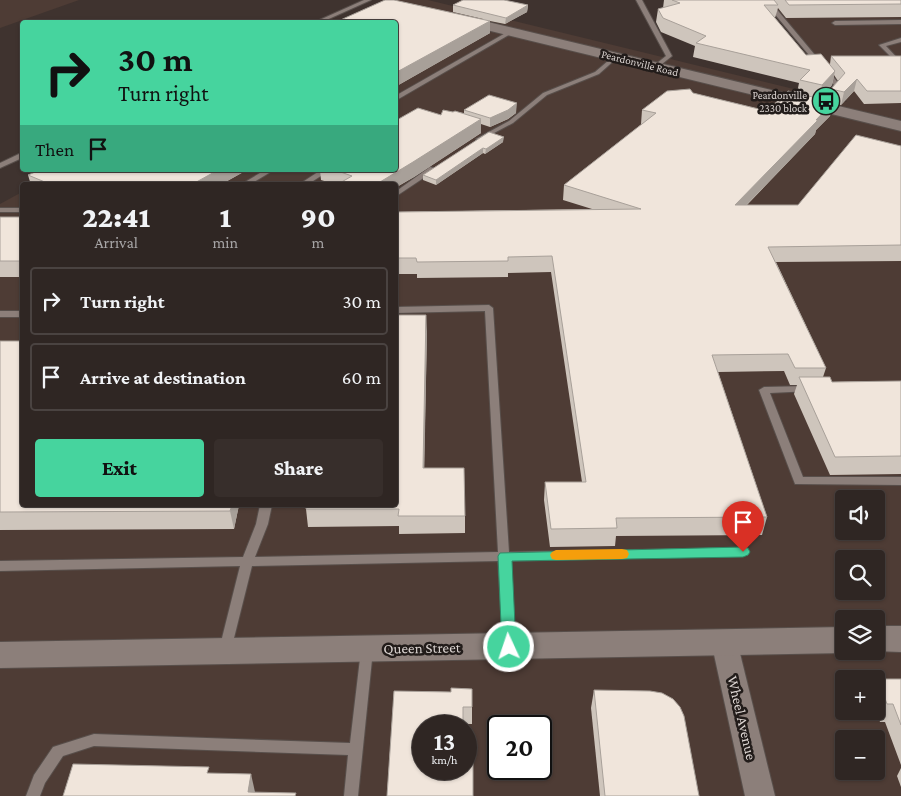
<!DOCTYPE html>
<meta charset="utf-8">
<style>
body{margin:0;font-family:"Crimson Pro",serif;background:#372e2b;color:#f1f3f6;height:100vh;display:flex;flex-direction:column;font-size:19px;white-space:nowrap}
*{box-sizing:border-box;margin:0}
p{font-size:16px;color:#a7a5a6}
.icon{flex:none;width:28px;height:28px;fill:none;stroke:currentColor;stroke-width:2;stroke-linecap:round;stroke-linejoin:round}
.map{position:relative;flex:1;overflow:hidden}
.drawer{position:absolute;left:20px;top:182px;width:378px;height:325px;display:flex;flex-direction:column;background:#2f2623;border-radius:5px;box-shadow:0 1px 4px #0004,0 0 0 1px #4a4341}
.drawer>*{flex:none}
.top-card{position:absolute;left:20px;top:20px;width:378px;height:152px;border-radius:5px;box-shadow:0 1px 4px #0004,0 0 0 1px #4a4341;background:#46d49e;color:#111;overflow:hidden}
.controls{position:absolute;left:835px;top:490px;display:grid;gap:10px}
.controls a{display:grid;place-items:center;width:50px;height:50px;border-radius:5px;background:#2f2623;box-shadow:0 1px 4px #0004,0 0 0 1px #4a4341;font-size:25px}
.speed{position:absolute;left:412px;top:715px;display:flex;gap:10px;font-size:25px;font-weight:700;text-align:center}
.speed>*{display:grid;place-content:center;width:65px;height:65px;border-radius:50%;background:#2f2623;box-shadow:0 1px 4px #0004,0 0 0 1px #4a4341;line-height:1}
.speed small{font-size:12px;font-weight:400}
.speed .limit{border:2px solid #111;border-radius:8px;background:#fff;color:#111}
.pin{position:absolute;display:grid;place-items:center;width:42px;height:42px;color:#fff;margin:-51px -21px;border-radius:50% 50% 50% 0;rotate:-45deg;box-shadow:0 0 5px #0007}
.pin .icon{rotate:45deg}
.me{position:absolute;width:55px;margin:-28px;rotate:357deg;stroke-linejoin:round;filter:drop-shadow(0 0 4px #0008)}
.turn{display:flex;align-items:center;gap:18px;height:105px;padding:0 15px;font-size:22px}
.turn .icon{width:65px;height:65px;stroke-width:2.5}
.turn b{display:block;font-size:35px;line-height:42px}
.then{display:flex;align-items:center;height:48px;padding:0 15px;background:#0003;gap:10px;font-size:19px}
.eta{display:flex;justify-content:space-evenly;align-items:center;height:85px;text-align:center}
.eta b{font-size:30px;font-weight:800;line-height:35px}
.button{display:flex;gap:10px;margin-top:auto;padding:10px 15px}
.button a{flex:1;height:58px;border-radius:5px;background:#46d49e;color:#111;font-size:20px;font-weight:800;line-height:58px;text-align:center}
.button a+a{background:#372e2b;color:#f1f3f6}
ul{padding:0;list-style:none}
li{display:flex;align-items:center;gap:15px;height:68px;margin:0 10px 8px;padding:0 5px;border:2px solid #4a4341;border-radius:5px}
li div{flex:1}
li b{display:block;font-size:19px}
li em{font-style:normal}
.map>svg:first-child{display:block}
.built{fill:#4e3c35;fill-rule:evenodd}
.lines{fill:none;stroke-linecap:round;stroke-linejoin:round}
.service-casing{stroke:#584f4b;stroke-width:2}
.minor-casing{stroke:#584f4b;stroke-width:2}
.tertiary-casing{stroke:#584f4b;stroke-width:2}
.service{fill:#8c7f7a;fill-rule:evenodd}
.minor{fill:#8c7f7a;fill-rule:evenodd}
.tertiary{fill:#8c7f7a;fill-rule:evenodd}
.wall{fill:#cec5bc;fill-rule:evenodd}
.shaded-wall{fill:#a8a099}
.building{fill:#f0e5db;stroke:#a8a099}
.route{fill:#46d49e;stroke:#2e8a67}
.slow{fill:#f59e0b}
.labels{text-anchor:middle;stroke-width:5;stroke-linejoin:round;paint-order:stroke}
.far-street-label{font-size:11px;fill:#dad3d0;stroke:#221c1a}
.far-poi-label{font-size:11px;fill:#dad3d0;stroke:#221c1a;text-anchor:end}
.near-street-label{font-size:15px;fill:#dad3d0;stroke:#221c1a}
</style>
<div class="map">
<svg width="901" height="796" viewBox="0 0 901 796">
<rect width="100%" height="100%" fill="#3f332f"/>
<g class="built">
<path d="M0,0h79l-79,28z"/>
<path d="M395,0h33l419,102 -84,-102h138v796h-901v-592l22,-12v313h373v-320h-358l29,-15h329v-148h-44zM844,499h32v32h-32zM844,559h32v32h-32zM844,619h32v32h-32zM844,679h32v32h-32zM424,726h42v43h-42zM499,726h42v43h-42zM844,739h32v32h-32z"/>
</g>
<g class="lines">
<g class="service-casing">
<g id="service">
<path d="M364,0h7l-49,22h-7z"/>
<path d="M636,0h6l30,56 -15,12 -5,-1 14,-11z"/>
<path d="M763,0h6l71,85 -19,22 -5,-1 18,-21z"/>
<path d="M901,20v4l-66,1 -3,-2 3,-2z"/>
<path d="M509,31l5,1 -119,69v-5z"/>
<path d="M901,38v4l-15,4 15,16 -3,2 -19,-19z"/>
<path d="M615,55l2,1v2l-18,16 -52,21 -34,28 -32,17 -5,-1 33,-18 34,-28 52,-21z"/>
<path d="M19,154h3v4l-22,10v-5z"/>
<path d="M430,167l7,2 -42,28v-5z"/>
<path d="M265,170h9l-25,15h-9z"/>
<path d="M321,170h9l-23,15h-9z"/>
<rect x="0" y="208" width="22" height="4"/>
<path d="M489,305l4,3 16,244 234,-4 4,1 2,3 -2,3 -237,6 5,85 -1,4 -5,1 -5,-1 -1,-4 -5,-85 -246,5 -22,88 -5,1 -5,-1 -1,-4 21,-84 -240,5v-10l243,-4 13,-33 4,-19h12l-4,19 -13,33 243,-5 -13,-241 -90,2v-6z"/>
<rect x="0" y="311" width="22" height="6"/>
<path d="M808,386l3,1 2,2 -2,2 -41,2 33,84h98v8l-106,-1 -36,-94 5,-3z"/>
<path d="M367,645l5,1 1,4 -15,146h-14l4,-41 -254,-9 -31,10 -18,27 -5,13h-14l8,-21 19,-28 41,-13 256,9 11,-93 1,-4z"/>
</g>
</g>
<g class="minor-casing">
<path id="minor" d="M724,631l9,3 4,7 38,155h-30l-34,-155 4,-7z"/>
</g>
<g class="tertiary-casing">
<g id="tertiary">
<path d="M459,15l442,106v10l-447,-109 -2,-3 2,-3z"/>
<path d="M876,626h25v26l-27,-1h2z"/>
<path d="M844,627v24h5l-5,2 -844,15v-26z"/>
</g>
</g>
<use href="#service" class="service"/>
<use href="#minor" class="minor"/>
<use href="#tertiary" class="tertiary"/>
</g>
<g class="wall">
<path d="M664,0h237v17l-115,1 -8,-10 -3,10 31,37 24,9 1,-8h70v47l-37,1 -10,-13 -13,14 -8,-2 -3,13 -14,14 -1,4 -68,71h51l103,-59v115l-125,1 50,106 -3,9 9,5 69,-1v93l-71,1 -36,-81 3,-9h-7l-6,-14 -66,1 49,145 -5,18 -146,1 -1,10 -65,1 -6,-47 1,-18h37l-31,-210 -43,1v4l-91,1v-4h-22v-62l197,-3 -29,-9 1,-15 78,-61h-1l1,-14 51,-17 74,18 30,-18 2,-10 -106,-26 2,-11 -34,-14 -5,-10 2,-13 5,-1zM834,75l4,6 -7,8 -3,12 -8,-2 12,-14z"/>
<path d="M453,5h75l-1,7 -22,12 -15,-3v12l-95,54v-65l88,-3 -30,-7z"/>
<path d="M464,110l52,3 -8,6 -18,8 -9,-3v9l-67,44 -19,11v-3h-58l-16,-5 -1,-10h75l46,-55 12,-3 11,1z"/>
<path d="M489,132l14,10 -18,12 -2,-1 -47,32 -13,-5v-5z"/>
<path d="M247,170l-27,15h-189l-3,-10z"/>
<rect x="0" y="217" width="22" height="60"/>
<path d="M427,331l-3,137 41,48v17l-66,1v-8l-91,1 -2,-18z"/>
<path d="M0,341l239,164 -5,24 -234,1z"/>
<path d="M878,679h23v86l-16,-43h-5l-4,-11v-27z"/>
<path d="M451,688l21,1v35h-9v2h-39v43h42v-12h7v39h-86l7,-105 57,1z"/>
<path d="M594,690l105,106h-99l-9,-88z"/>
<path d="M901,768v19l-4,-11z"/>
</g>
<g class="shaded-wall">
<path d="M528,5l-1,7 -22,12 1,-6z"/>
<path d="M490,21v12l-95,54v-14z"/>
<path d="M835,71l-3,14 -13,14 3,-14z"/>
<path d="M857,79l-3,12 -13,14 3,-13z"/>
<path d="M833,102l-3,14 -14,14 -1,4 -83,86 3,-15z"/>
<path d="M517,103l-1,10 -8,6 -18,8v-9z"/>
<path d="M481,119v14l-67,44 -19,11v-3h-20z"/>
<path d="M504,137l-1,5 -18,12 1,-5z"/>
<path d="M483,148v5l-47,32v-5z"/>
<path d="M218,170h29l-27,15h-29z"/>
<path d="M426,315l1,16 -3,154 -1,-17z"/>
<path d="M232,505h7l-5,24 -4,-18z"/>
<path d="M251,774l4,18h-7z"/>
</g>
<g class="building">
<path d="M385,0h9l96,21 -95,52v-51h-59z"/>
<path d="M463,0h41l24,5 -22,13 -53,-13z"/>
<path d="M672,0h102l4,5h-14l42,50 15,-1 14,17 -13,14 -22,-5 10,-10 -114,-27 10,-7 -43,-18 -5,-9 22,-6z"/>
<path d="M785,0h116v4l-112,1z"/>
<path d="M831,56h70v35h-34l-10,-12 -13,13 -13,-3 14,-16z"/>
<path d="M690,89l3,4 74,18 21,-20 45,11 -17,18h2l-83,85h63l58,-70 45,11v99l-133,2 58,121h-31l-7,-14 -76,1 55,162 -151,1 1,10 -66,1 -6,-47h41l-34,-226 -44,1v4l-91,1 -1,-4h-21v-46l246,-3 -77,-24 92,-72 -14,-3 25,-19z"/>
<path d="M489,95l28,8 -9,7 -18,8 -26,-8z"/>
<path d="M418,108l23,7 2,-5 10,2 2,-1 26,8 -68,43 -38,23h-33l-4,-1 14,-8 -17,-6h60v-49z"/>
<path d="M489,132l15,5 -18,12 -3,-1 -47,32 -13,-5z"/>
<path d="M40,170h178l-27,15h-139l-24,-10z"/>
<rect x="0" y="217" width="22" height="44"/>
<path d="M395,315h31l-3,153h41l1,48h-67l1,-7h-93v-4h89z"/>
<path d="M0,341h22v164h210l-2,6 -230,1z"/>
<path d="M799,377h31l2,5 69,-1v75l-66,1z"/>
<path d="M878,679h23v46l-8,-21h-6z"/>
<path d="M451,688l21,1v18h-9v19h-39v43h42v-12h7v39h-86l7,-105 57,1z"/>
<path d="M594,690l56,1 12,2 11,6 7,8 4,9 15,80h-94z"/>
<path d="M73,764l136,3 -2,6 44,1 -3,18 48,1 -1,3h-232z"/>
</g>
<path class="route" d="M743,547l5,1 2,4 -2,3 -5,2 -231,4 4,86 -2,4 -5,2 -5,-2 -2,-4 -4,-91 2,-3z"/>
<path class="slow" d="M622,549l5,1 2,4 -2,4 -5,1 -66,1 -4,-1 -2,-4 2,-3 4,-2z"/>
<defs>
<g id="bus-disc" transform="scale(1.4375)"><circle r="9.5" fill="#46d49e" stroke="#221c1a"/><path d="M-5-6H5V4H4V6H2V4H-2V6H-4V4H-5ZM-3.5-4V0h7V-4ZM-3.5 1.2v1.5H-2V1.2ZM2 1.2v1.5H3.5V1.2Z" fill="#111"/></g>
</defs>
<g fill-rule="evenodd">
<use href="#bus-disc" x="826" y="101"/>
</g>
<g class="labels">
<g class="far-street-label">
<text transform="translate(640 63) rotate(14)" y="4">Peardonville Road</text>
</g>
<g class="far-poi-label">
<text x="807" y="99">Peardonville<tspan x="807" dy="13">2330 block</tspan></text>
</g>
<g class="near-street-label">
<text transform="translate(422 648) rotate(-1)" y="5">Queen Street</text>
<text transform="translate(742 718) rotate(77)" y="5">Wheel Avenue</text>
</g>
</g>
</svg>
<div class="controls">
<a><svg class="icon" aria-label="sound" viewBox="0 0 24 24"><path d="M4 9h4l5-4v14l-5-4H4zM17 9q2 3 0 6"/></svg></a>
<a><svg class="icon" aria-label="search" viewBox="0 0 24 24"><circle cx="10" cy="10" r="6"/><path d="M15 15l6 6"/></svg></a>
<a><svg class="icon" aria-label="layers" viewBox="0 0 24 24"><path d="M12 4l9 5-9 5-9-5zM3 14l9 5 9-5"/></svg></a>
<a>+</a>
<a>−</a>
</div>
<div class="speed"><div>13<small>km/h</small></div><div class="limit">20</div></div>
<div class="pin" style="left:743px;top:552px;background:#d93025"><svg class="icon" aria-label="arrive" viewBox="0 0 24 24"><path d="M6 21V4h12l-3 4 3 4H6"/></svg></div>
<svg class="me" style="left:509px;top:647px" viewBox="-20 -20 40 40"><circle r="17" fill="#46d49e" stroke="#fff" stroke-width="3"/><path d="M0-11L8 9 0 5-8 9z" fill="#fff"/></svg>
<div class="top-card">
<div class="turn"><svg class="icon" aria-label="right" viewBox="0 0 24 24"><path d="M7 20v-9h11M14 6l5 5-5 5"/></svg><div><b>30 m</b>Turn right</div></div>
<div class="then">Then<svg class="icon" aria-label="arrive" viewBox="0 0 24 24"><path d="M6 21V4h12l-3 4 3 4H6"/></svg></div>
</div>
<section class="drawer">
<div class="eta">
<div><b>22:41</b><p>Arrival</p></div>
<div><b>1</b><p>min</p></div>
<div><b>90</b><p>m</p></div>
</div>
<ul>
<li><svg class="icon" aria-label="right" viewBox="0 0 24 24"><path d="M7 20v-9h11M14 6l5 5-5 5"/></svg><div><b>Turn right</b></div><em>30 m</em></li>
<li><svg class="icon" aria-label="arrive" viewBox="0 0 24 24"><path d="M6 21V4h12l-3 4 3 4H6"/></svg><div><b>Arrive at destination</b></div><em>60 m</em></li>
</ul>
<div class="button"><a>Exit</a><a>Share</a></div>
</section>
</div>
